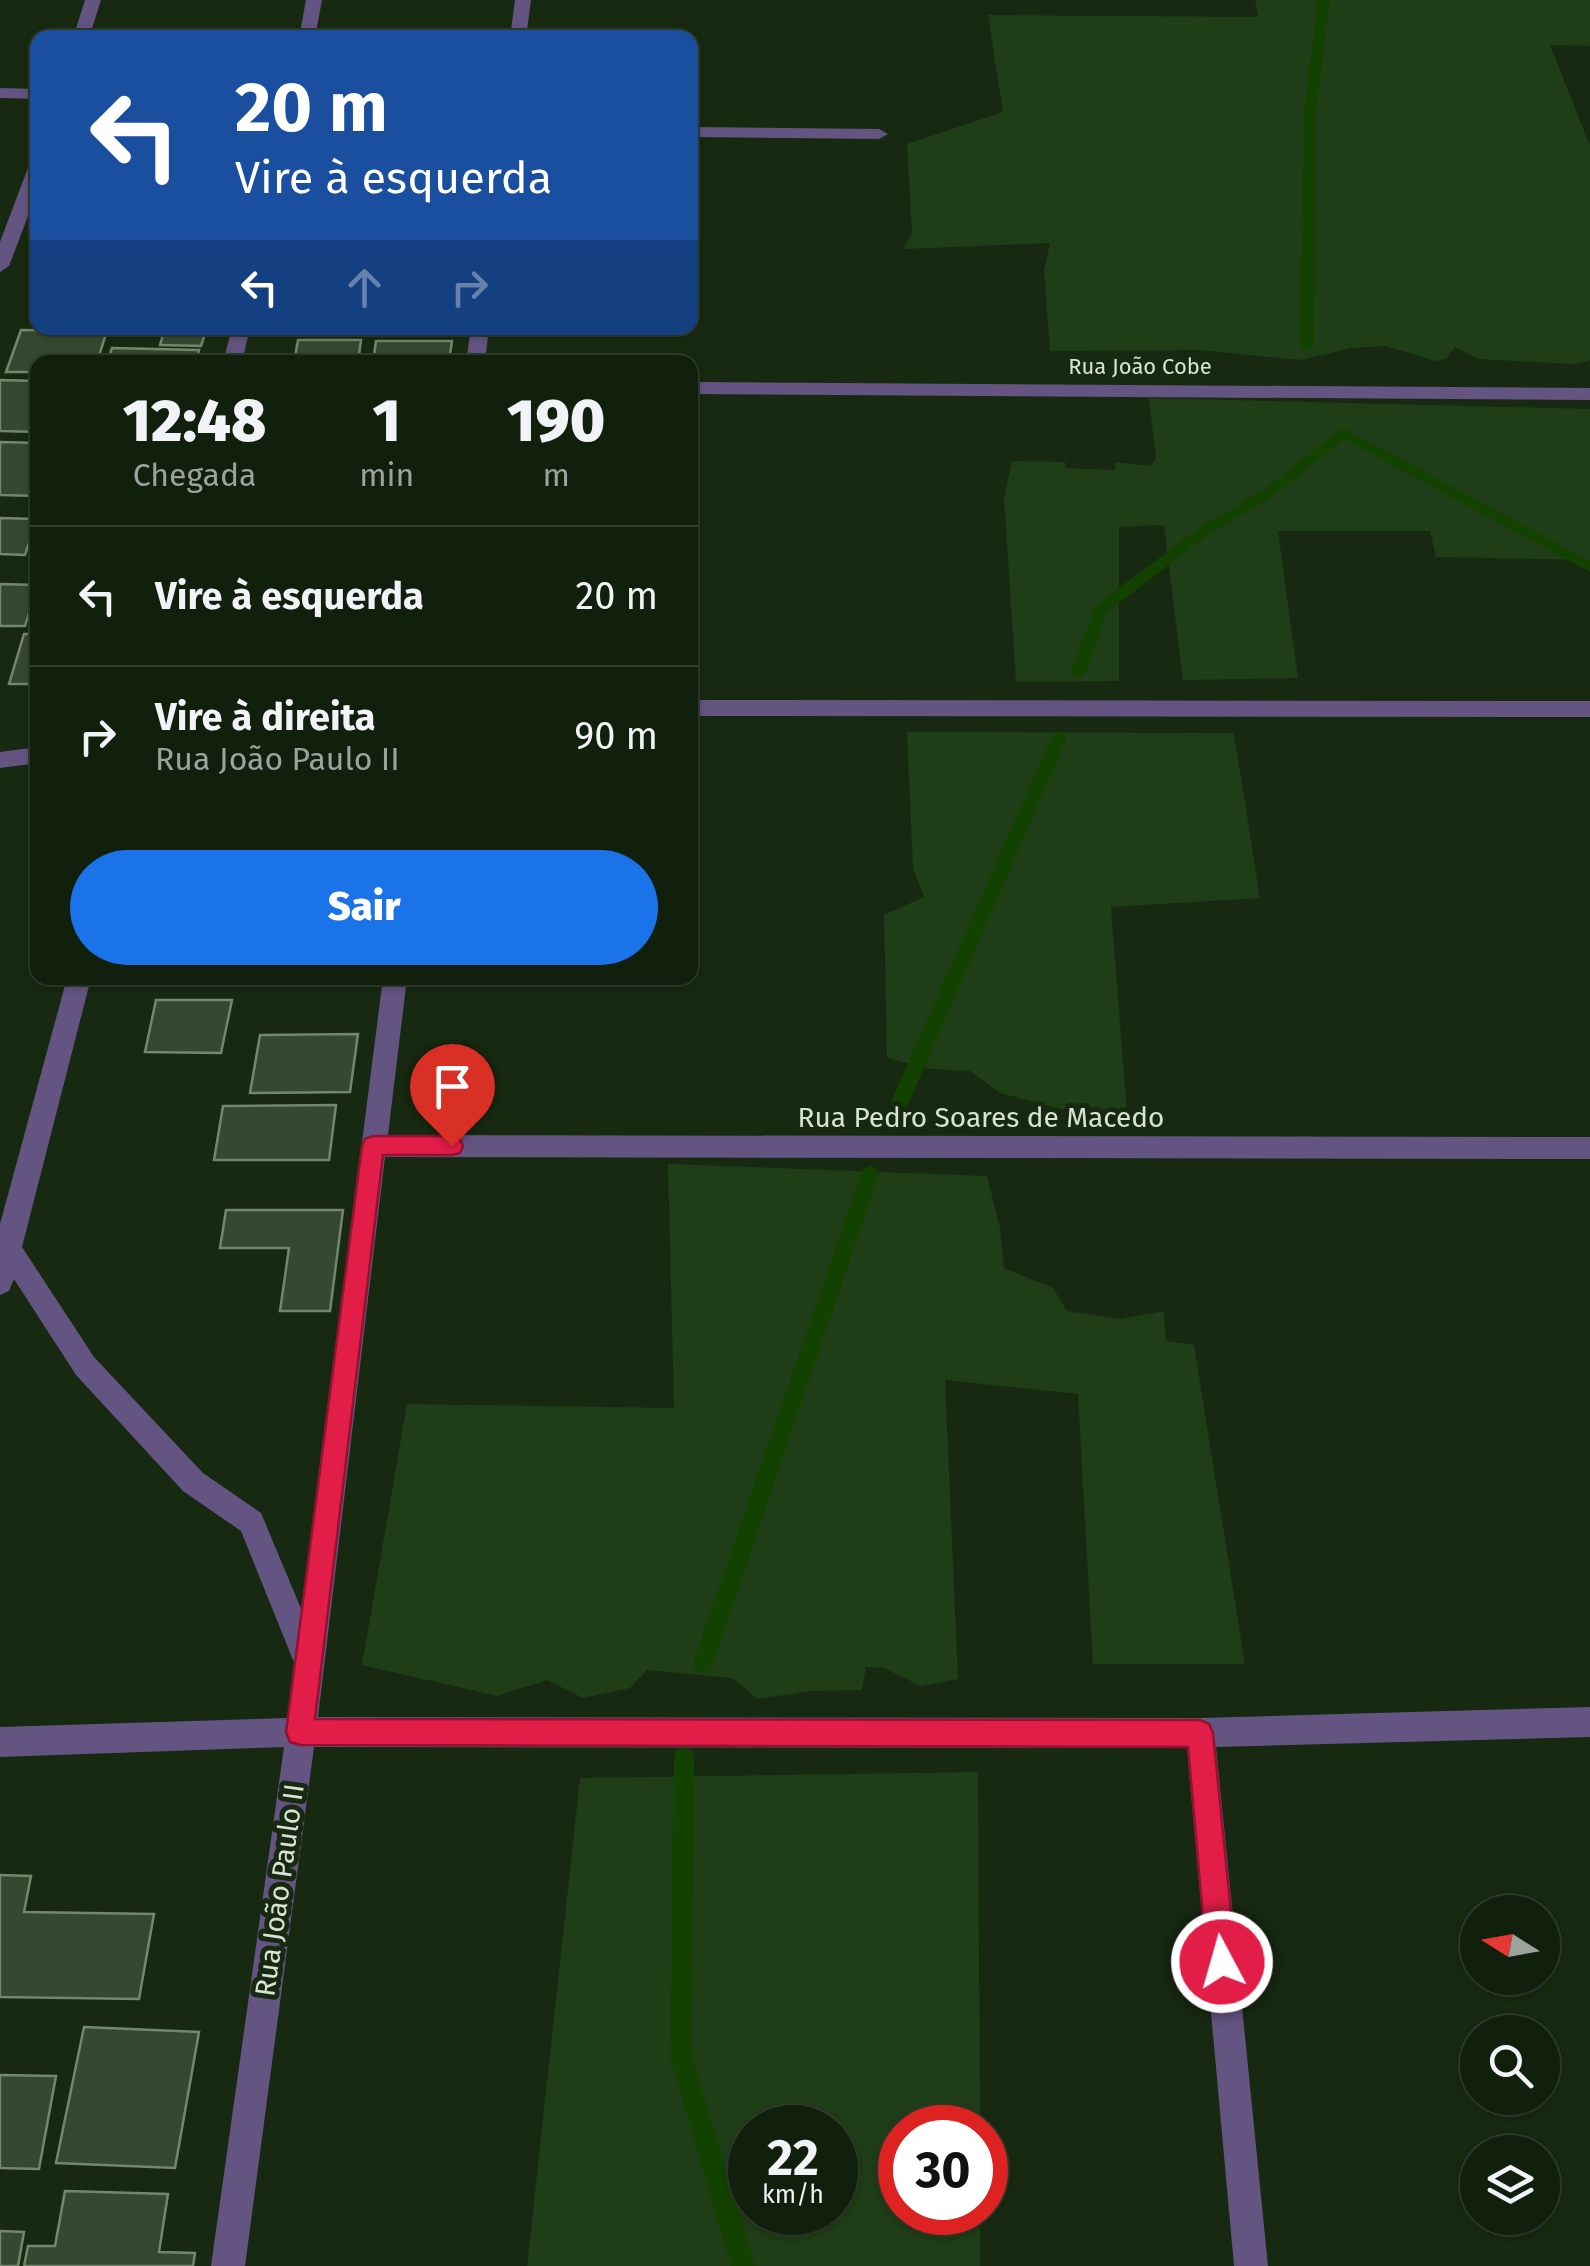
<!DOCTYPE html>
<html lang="pt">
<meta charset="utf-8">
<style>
body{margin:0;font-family:"Fira Sans",sans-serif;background:#1a2716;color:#f1f3f6;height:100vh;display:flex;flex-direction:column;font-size:38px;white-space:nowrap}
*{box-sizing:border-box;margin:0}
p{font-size:32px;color:#9ca29d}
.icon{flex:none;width:55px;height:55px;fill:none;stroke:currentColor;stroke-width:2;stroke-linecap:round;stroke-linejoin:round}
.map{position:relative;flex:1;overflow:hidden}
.details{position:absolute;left:30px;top:355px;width:668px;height:630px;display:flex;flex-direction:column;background:#111f0d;border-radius:20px;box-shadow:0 2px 8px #0004,0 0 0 2px #303d2e}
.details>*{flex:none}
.guide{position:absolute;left:30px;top:30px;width:668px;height:305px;border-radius:20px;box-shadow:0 2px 8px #0004,0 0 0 2px #303d2e;background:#1a4fa0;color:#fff;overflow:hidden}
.needle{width:65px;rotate:281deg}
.controls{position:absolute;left:1460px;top:1895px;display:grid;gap:20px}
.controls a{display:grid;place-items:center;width:100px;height:100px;border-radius:50%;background:#111f0d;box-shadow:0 2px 8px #0004,0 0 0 2px #303d2e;font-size:50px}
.speed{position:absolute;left:728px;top:2105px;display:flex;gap:20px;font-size:50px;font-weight:700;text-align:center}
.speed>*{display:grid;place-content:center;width:130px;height:130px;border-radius:50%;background:#111f0d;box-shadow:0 2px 8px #0004,0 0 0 2px #303d2e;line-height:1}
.speed small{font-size:25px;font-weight:400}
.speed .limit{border:15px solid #d22;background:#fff;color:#111}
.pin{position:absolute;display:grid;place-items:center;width:85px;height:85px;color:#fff;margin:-102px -42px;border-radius:50% 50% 50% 0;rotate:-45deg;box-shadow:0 0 10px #0007}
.pin .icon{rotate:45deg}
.me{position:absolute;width:110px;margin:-55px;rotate:354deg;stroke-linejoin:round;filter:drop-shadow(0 0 8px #0008)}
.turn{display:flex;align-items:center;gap:35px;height:210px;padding:0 40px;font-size:45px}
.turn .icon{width:130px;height:130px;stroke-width:2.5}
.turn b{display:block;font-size:70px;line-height:85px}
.lanes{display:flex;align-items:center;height:95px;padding:0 40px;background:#0003;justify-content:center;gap:50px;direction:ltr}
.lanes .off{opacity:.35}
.eta{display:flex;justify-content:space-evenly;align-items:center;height:170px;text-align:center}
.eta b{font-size:60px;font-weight:800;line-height:70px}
.button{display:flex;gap:20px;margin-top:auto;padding:20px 40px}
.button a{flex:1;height:115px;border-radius:60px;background:#1a73e8;color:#fff;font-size:40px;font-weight:800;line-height:115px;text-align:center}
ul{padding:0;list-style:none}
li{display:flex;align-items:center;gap:30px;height:140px;padding:0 40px;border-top:2px solid #303d2e}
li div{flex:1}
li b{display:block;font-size:38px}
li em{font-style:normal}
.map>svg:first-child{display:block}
.green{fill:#1f3d16;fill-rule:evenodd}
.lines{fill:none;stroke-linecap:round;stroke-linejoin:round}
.stream{fill:#134200;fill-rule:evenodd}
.building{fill:#354930;stroke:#72886c;stroke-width:2.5}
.street{fill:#635482;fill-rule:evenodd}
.route{fill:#e11d48;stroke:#92132f;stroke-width:2.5}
.labels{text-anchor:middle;stroke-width:10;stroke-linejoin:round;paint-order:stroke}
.far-street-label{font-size:22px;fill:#d7e3d3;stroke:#172911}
.street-label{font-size:28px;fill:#d7e3d3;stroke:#172911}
</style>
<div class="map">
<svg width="1590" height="2266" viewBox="0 0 1590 2266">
<rect width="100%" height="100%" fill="#172911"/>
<g class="green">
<path d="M1255,0h335v46l-40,-1 40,101v214l-17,4 -95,-5 -23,-12 -9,12 -11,2 -50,-15 -33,2 -52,12 -102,-10 -148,1 -6,-80 6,-28 -147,6 9,-16 -5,-89 96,-32 -15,-97 270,2z"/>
<path d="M1149,398l441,11v151l-154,-3 -6,-26h-152l20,147 -115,2 -19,-155 -45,2v154l-103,1 -12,-185 8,-36 53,1 1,6 49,2v-8l35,4 6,-7z"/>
<path d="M907,732l327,1 26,165 -149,9 16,207 -51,-1 -76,-20 -30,-22 -38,-2 -45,-11 -3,-143 40,-18 -11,-28z"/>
<path d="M668,1164l319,12 13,52 4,40 49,20 14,23 52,8 45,-8 2,30 28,4 51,319h-152l-15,-270 -133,-14 13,299 -37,7 -37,-18 -18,-1 -4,23 -52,1 -52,8 -26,-21 -85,-8 -17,18 -47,10 -36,-18 -50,16 -135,-31 45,-261 267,4z"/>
<path d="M978,1772l2,355 -80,1v84l80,1v53h-453l53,-488zM750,2128h85v84h-85z"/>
</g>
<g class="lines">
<g class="stream">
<path d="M1318,0h12l-14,113 -2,234 -7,4 -7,-4 4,-234z"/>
<path d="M1343,428l247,133v11l-246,-133 -71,57 -62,37 -104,79 -21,60 -3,4h-10l-3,-4 26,-67 105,-78 62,-37z"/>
<path d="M1059,732l8,6 -158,364 -3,5h-12l-3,-5 160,-364z"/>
<path d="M870,1166l6,3 3,5 -166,489 -3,7 -7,3 -7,-3 -3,-7 168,-489 3,-5z"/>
<path d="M684,1747l7,3 3,7 -2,300 63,209h-24l-61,-209 4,-300 3,-7z"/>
</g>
</g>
<g class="building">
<path d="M165,328h42l-6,18 -41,-1z"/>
<path d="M21,330l86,1 -10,31h-59v10h-32z"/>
<path d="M298,340h63l-3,22h-64z"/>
<path d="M376,341h76l-3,21h-76z"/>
<path d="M112,348l87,2 -3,12h-89z"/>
<path d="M0,380l38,1v51l-38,-1z"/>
<path d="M0,442l38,1v53l-38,-1z"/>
<path d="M0,518l37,1 -12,36 -25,-1z"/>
<path d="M0,584l38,1 -13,41h-25z"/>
<path d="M24,634h14v50h-29z"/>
<path d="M156,1000h76l-11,53 -76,-1z"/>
<path d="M358,1034l-8,58 -100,1 10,-58z"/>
<path d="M336,1105l-7,55h-115l9,-54z"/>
<path d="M226,1210h117l-13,101h-50l9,-63h-69z"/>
<path d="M0,1875l31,1 -7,36 130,2 -15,85 -139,-2z"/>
<path d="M84,2027l115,5 -24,136 -119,-5z"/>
<path d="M0,2075l56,1 -17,93 -39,-1z"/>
<path d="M65,2191l103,3 -9,58 36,1 -2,13h-169l4,-20h27z"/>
<path d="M0,2231l24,1 -6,34h-18z"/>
</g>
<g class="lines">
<g class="street">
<path d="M85,0h16l-12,38h-16z"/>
<path d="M306,0h16l-7,38h-16z"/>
<path d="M515,0h16l-5,38h-16z"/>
<path d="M0,88l38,1v10l-38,-1z"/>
<path d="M690,127l189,2 9,5 -9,5 -189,-2z"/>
<path d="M38,160v30l-29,76 -9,6v-30l29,-77z"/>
<path d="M232,328h18l-8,34h-19z"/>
<path d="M471,328h18l-4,34h-19z"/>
<path d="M690,382l900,6v12l-900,-6z"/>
<path d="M690,700l900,1v16l-900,-1z"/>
<path d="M38,747v16l-38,5v-16z"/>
<path d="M67,978h24l-69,269 72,110 109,116 58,40 41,98 81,-633h24l-19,157 1202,2v22l-1205,-2 -67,560 882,1 390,-11v30l-374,10 52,519h-34l-47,-518 -873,-1 -69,519h-34l73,-519 -284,10v-30l288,-9 7,-53 -54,-134 -58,-40 -107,-116 -62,-96 -5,12 -9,4v-71z"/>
</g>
</g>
<path class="route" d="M373,1136h79l8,3 3,7 -3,7 -8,2h-69l-68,564 885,1 9,4 4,9 23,229 -4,10 -10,4 -10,-4 -5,-10 -19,-215 -888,-2 -10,-3 -4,-10 76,-586 3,-7z"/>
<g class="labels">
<g class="far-street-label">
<text x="1140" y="374">Rua João Cobe</text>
</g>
<g class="street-label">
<text x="981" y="1127">Rua Pedro Soares de Macedo</text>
<text transform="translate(279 1890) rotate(-82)" y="10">Rua João Paulo II</text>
</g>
</g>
</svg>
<div class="controls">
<a><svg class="needle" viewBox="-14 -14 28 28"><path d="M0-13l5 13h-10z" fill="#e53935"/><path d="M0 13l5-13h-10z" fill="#9ca29d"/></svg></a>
<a><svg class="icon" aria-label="search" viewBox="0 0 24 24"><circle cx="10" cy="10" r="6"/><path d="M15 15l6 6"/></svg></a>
<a><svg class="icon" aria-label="layers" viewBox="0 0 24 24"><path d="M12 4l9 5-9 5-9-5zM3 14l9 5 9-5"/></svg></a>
</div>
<div class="speed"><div>22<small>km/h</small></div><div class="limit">30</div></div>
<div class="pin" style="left:452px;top:1146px;background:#d93025"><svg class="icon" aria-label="arrive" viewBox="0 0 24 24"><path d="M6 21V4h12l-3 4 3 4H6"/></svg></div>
<svg class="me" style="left:1222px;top:1962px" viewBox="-20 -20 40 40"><circle r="17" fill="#e11d48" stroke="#fff" stroke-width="3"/><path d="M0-11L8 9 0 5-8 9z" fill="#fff"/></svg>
<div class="guide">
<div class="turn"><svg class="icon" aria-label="left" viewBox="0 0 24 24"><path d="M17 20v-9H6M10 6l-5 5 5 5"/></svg><div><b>20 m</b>Vire à esquerda</div></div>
<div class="lanes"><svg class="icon" aria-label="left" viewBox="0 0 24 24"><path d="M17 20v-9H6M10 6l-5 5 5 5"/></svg><svg class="icon off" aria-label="ahead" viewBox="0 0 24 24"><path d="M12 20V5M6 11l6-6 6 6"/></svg><svg class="icon off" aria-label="right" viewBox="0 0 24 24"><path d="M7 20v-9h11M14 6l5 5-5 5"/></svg></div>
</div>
<section class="details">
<div class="eta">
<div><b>12:48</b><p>Chegada</p></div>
<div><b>1</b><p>min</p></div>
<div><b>190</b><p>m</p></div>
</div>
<ul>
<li><svg class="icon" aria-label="left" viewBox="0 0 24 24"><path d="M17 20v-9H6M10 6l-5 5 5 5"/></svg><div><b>Vire à esquerda</b></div><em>20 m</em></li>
<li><svg class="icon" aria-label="right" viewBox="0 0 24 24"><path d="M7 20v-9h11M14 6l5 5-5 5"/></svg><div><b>Vire à direita</b><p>Rua João Paulo II</p></div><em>90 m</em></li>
</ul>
<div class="button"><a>Sair</a></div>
</section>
</div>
